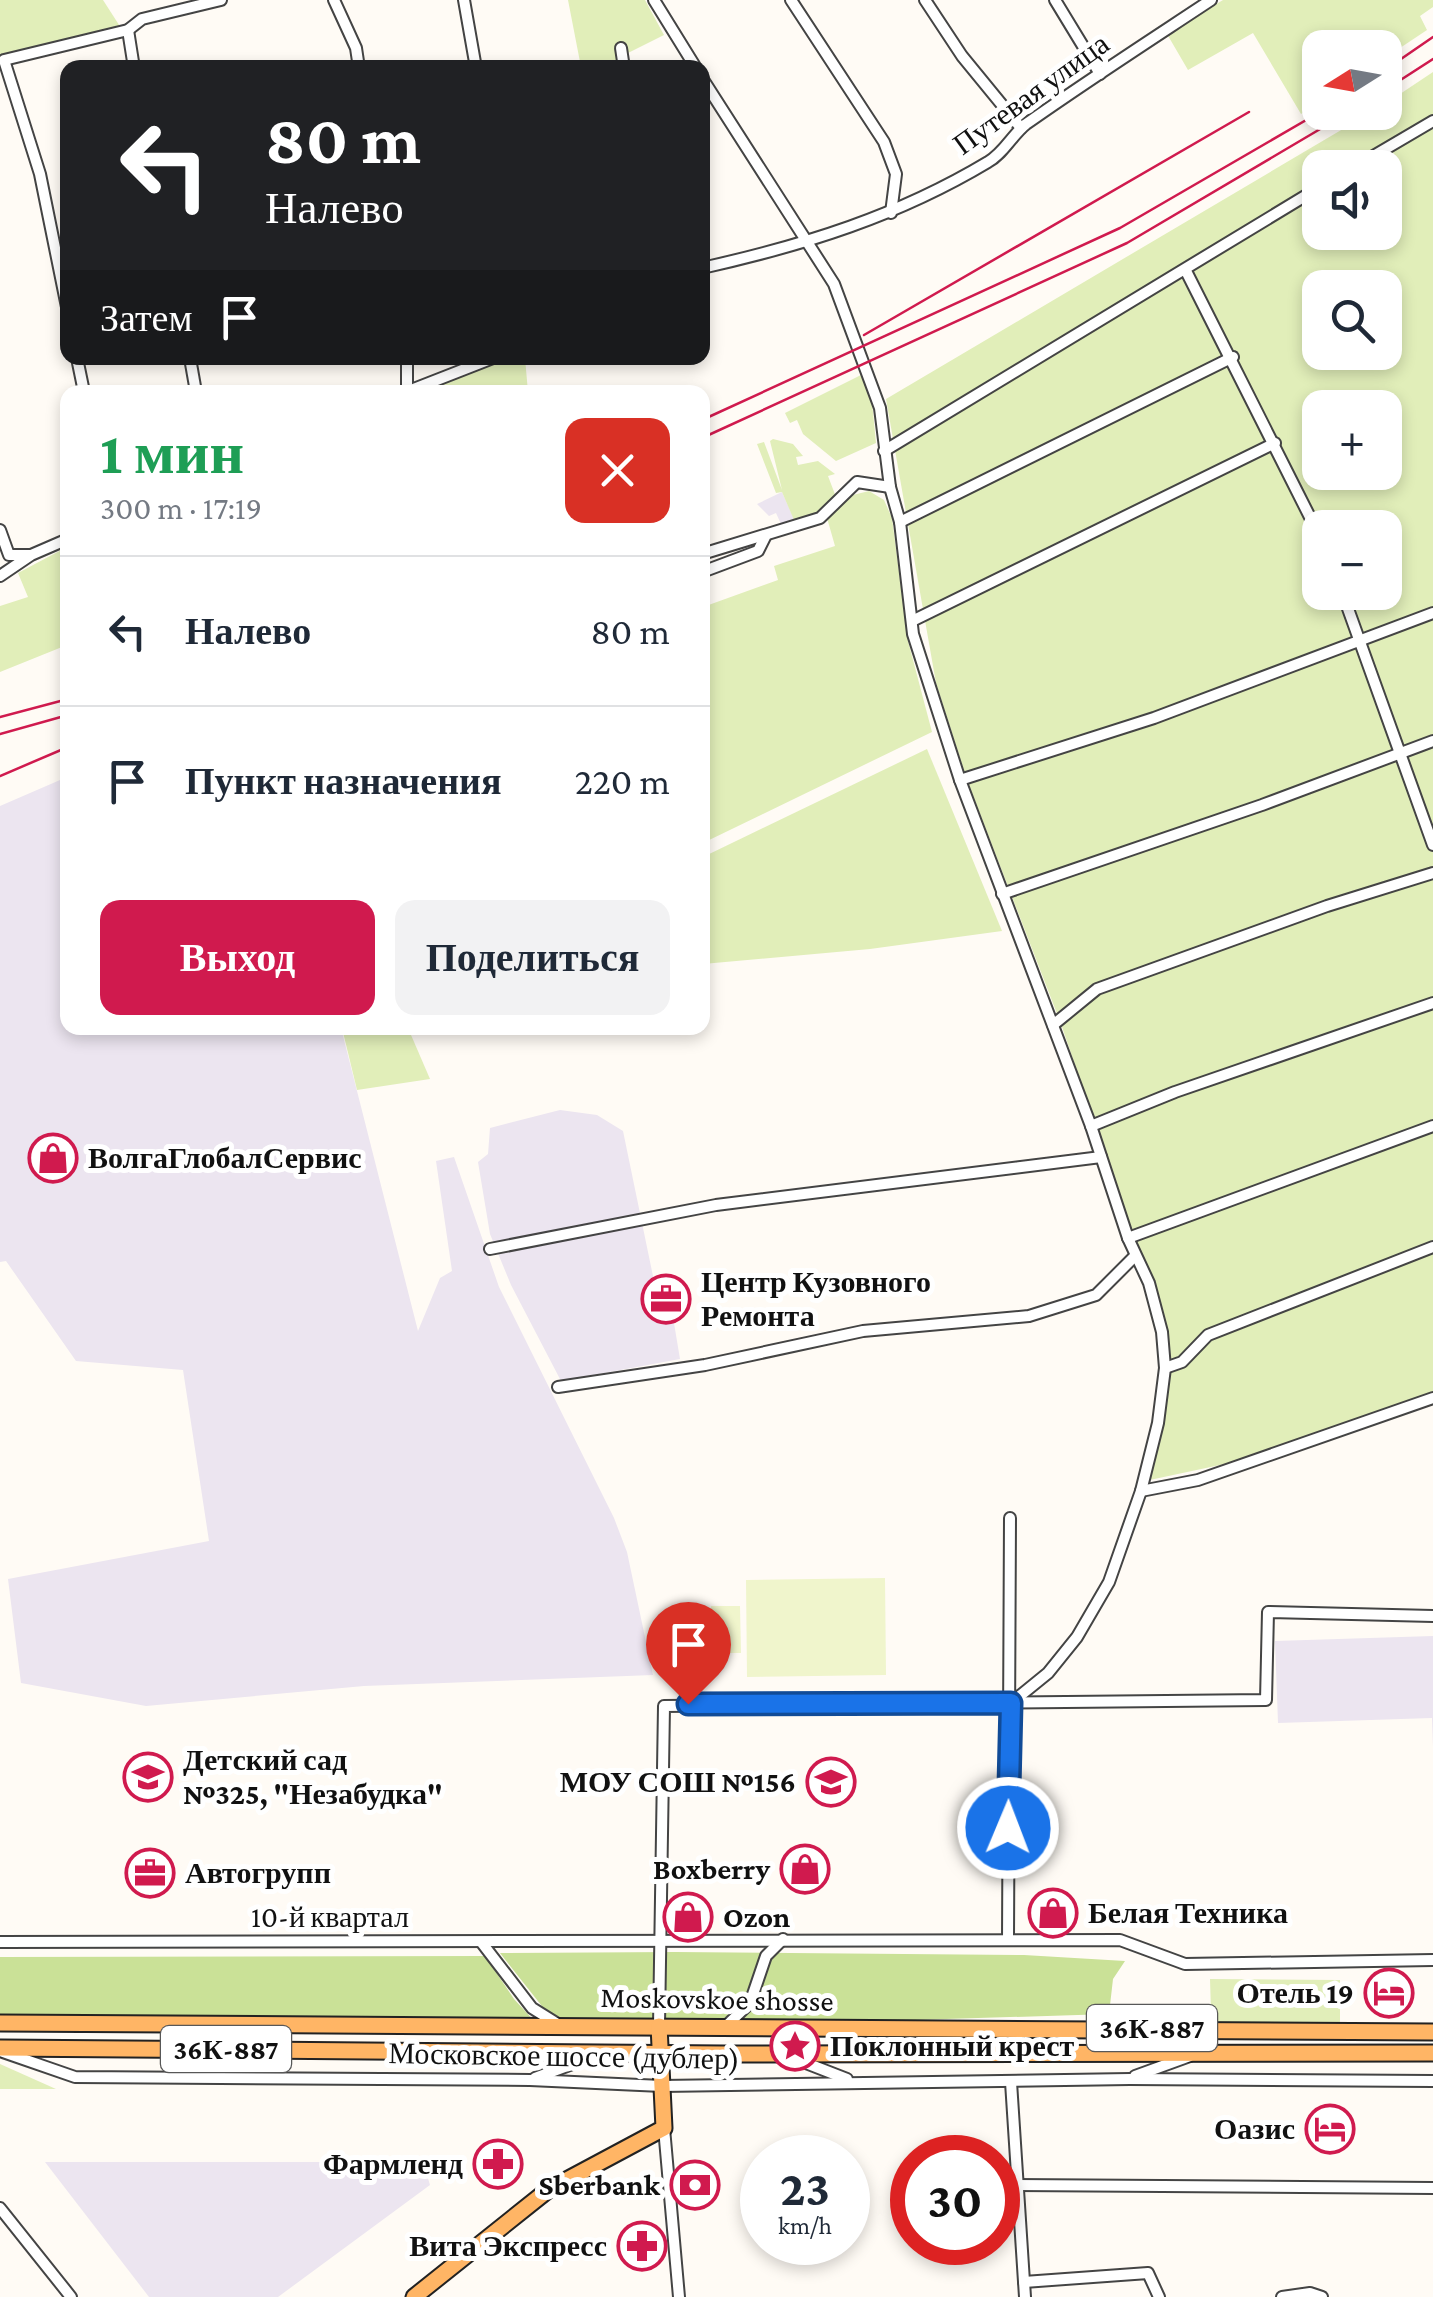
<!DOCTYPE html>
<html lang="ru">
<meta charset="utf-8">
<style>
body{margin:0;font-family:"Crimson Pro",serif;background:#f2f2f3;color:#1f2937;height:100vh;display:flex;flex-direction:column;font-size:38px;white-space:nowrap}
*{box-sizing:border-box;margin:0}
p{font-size:32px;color:#747a83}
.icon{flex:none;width:55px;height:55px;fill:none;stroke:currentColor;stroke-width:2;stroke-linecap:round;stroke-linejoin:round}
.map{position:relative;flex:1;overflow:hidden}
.drawer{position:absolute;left:60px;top:385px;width:650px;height:650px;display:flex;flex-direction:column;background:#fff;border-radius:20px;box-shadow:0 5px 15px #0003}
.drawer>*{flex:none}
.top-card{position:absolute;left:60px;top:60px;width:650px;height:305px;border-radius:20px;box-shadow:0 5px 15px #0003;background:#202124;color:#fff;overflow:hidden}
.needle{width:65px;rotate:259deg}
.fabs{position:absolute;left:1302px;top:30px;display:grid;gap:20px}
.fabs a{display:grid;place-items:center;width:100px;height:100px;border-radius:20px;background:#fff;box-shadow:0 5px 15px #0003;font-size:50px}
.speed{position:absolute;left:740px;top:2135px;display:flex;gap:20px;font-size:50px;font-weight:700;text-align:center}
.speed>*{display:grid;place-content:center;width:130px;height:130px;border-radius:50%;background:#fff;box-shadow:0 5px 15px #0003;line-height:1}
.speed small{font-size:25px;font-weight:400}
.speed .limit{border:15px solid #d22;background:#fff;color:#111}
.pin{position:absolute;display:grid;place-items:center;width:85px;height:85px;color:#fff;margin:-102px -42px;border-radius:50% 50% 50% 0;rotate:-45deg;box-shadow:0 0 10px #0007}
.pin .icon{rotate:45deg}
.me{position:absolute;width:110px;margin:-55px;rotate:1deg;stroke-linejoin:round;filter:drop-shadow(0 0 8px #0008)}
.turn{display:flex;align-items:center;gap:35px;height:210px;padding:0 40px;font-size:45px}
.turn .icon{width:130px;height:130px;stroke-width:2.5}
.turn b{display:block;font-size:70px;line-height:85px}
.then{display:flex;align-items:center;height:95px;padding:0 40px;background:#0003;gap:20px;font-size:38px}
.round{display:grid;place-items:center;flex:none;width:105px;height:105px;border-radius:20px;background:#f2f2f3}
.head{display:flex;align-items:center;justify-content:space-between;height:170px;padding:0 40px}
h1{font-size:60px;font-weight:700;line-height:75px;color:#1e9e55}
.action{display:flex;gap:20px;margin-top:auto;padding:20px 40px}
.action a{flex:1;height:115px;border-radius:20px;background:#d01a4e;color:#fff;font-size:40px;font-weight:700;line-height:115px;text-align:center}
.action a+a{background:#f2f2f3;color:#1f2937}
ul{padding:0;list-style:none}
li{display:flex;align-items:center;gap:30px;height:150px;padding:0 40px;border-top:2px solid #e0e1e3}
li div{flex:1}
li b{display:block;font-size:38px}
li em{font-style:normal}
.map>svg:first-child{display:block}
.industrial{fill:#ece5f0}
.green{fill:#e1eeb9;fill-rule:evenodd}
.forest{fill:#cae197}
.pitch{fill:#f0f5cc}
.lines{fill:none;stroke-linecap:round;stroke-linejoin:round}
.street-casing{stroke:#444;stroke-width:14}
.primary-casing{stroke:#222;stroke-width:19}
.street{stroke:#fff;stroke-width:10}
.primary{stroke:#ffb565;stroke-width:15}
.rail{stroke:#d01a4e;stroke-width:2.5}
.route-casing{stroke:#114b97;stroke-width:25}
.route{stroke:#1a73e8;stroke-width:18}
.labels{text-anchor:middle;stroke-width:10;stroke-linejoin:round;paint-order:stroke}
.shield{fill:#fff;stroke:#585858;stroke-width:2.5}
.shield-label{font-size:28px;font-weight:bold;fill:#111}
.street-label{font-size:30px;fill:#111;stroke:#fff}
.poi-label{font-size:30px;font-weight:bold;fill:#111;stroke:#fff;text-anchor:start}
</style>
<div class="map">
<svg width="1433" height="2297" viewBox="0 0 1433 2297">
<rect width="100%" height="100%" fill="#fffbf5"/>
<g class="industrial">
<path d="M782,492l12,27 -13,5 -5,-11 -7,3 -12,-12z"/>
<path d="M67,777l1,251h273l77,303 22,-53 12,-7 -16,-110 18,-4 45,130 115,231 13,34 26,123 -289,11 -218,20 -125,-23 -13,-104 201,-38 -26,-171 -107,-9 -70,-100 -6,1v-456z"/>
<path d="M560,1110l37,5 26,16 31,150h13l13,78 -119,22 -50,-96 -21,-51 -12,-72 10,-8 2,-26z"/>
<path d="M1433,1636v111l-1,-29 -154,5 -3,-82z"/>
<path d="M45,2162h378l7,23 -152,112h-129z"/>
</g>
<g class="green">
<path d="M0,0h103l18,28 -121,31z"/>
<path d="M568,0h77l19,35 -36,18 -2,14h-45z"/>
<path d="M1223,0h210v7l-13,9 7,14 -42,28v-10h-65v53l-19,13 -48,-81 -65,37 -21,-36z"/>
<path d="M1433,72v1323l-166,60 -122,26 17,-56 9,-59 -14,-60 -96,-282 -94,-244 -31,-97 -50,-284 484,-286 15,-1v-8zM1320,168h65v64h-65zM1320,288h65v64h-65zM1320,408h65v64h-65zM1320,528h65v64h-65z"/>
<path d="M506,358h19l3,34h-105z"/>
<path d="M861,375l11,27 4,41 -40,18 -33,-27 -6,-14 -7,3 -5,-10z"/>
<path d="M773,439l20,5 10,12 -7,1 2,8 20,-4 17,13 -7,2 8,21 -22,17 -20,6 -12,-28 -6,1 -19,-49 7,-2 18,48 -12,-49z"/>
<path d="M869,491l15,9 8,18 16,123 24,91 -229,111v-236l75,-27 -4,-14 61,-20 -8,-28 26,-23z"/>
<path d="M67,547v98l-67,27v-66l28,-9 -10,-24z"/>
<path d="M927,749l75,182 -132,18 -167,15v-107z"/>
<path d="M342,1028h66l22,51 -73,11z"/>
<path d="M1210,1979l130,1v45l-140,-2 11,-12z"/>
<path d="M0,2064l56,25h-56z"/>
</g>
<g class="forest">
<path d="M675,1952l349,3 101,6 -12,18 -4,35 -383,12 -160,-2 -21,-14 -45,-57z"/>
<path d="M485,1956l29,43 23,25 -537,-1v-66z"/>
</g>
<g class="pitch">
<path d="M885,1578l1,97 -139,2 -1,-97z"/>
<path d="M711,1606h29l1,47h-29z"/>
</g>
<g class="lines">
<g class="street-casing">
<g id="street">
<path d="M334,0l22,48 3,20"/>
<path d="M464,0l12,68"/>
<path d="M654,0l42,68"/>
<path d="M791,0l93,142 12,32 -5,39"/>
<path d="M925,0l37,56 59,72"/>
<path d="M1055,0l45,74"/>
<path d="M128,30l6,38"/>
<path d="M621,48l3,20"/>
<path d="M702,78l132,206 46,124 10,79 10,35 13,112 47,146 131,346 37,112 21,45 13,49 3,36 -7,55 -17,68 -32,91 -32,55 -29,36 -37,30"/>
<path d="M1353,168l80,-47"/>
<path d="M702,268c103,-23 196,-52 286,-106 16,-9 24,-27 38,-38 61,-43 123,-83 185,-124"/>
<path d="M1186,271l134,266"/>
<path d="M68,312l-28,-138 -36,-114 124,-30 14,-11 79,-19"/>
<path d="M77,358l7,34"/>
<path d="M190,358l6,34"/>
<path d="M407,358v34"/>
<path d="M406,392l87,-34"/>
<path d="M884,451l436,-264"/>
<path d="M900,522l333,-165"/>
<path d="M0,530l9,25h21"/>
<path d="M702,554l118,-36 37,-36 33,5"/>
<path d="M702,572l56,-21 7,-14"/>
<path d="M0,576l31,-21 37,-16"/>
<path d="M1342,592l91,253"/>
<path d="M912,621l363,-178"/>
<path d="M960,780l194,-62 279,-105"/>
<path d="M1002,894l260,-89 171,-64"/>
<path d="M1053,1025l44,-36 230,-83 106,-33"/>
<path d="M1091,1126l84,-34 258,-89"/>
<path d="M1128,1238l305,-112"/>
<path d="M490,1249l226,-44 385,-48"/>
<path d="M1165,1368l17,-6 26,-27 225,-88"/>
<path d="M558,1387l147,-22 158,-34 166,-15 67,-21 39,-39"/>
<path d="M1141,1491l57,-11 235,-82"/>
<path d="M1008,1940l2,-422"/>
<path d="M0,1942l1120,-2 65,24 248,-4"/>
<path d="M482,1943l50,65 24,15"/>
<path d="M659,2026l5,-320 602,-6 2,-88 165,4"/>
<path d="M726,2026l24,-23 16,-47 17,-17"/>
<path d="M0,2051l75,26 455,3 132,6 468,-7 303,2"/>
<path d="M793,2058l54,21"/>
<path d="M1135,2076l55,-20"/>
<path d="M535,2078l59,-22"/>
<path d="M1011,2082l14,215"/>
<path d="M664,2128l15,169"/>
<path d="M1016,2185l417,3"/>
<path d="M0,2208l71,89"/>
<path d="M1024,2282l124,-9 11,24"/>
<path d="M1282,2297l28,-4 12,4"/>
</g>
</g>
<g class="primary-casing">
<g id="primary">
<path d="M0,2023l1433,9"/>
<path d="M0,2048l724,6 709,-1"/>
<path d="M414,2297l134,-107 116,-62 -5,-102"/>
</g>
</g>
<use href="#street" class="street"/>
<use href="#primary" class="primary"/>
<g class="rail">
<path d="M1385,70l48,-33"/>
<path d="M1385,90l48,-31"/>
<path d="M864,335l385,-223"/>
<path d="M702,420l418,-192 200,-116"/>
<path d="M702,438l425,-195 222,-131"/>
<path d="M0,717l68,-18"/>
<path d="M0,734l68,-19"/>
<path d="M0,776l68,-29"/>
</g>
</g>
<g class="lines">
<g class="route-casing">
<path id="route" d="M688,1704l323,-1 -3,125"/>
</g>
<use href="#route" class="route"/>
</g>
<defs>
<g id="shop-ring" transform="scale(2.5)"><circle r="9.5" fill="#fff" stroke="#d01a4e" stroke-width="1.5"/><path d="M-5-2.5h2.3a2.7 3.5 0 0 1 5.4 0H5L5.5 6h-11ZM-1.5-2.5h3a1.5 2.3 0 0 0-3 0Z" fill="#d01a4e"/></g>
<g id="office-ring" transform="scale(2.5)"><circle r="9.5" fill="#fff" stroke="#d01a4e" stroke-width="1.5"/><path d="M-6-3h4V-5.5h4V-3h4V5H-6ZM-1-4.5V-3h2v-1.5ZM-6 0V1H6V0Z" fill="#d01a4e"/></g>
<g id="school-ring" transform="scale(2.5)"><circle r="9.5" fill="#fff" stroke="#d01a4e" stroke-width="1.5"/><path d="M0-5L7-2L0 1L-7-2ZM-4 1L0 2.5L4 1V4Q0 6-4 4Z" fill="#d01a4e"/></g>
<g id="hotel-ring" transform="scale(2.5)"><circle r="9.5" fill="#fff" stroke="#d01a4e" stroke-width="1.5"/><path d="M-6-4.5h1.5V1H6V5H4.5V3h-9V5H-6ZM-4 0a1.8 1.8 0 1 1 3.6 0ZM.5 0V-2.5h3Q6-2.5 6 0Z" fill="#d01a4e"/></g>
<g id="sight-ring" transform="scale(2.5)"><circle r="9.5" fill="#fff" stroke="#d01a4e" stroke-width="1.5"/><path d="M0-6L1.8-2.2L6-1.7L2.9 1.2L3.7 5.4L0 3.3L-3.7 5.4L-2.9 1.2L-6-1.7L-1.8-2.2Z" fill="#d01a4e"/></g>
<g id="pharmacy-ring" transform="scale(2.5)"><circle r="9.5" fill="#fff" stroke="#d01a4e" stroke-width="1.5"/><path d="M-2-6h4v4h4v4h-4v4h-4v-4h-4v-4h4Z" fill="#d01a4e"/></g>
<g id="bank-ring" transform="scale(2.5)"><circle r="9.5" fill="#fff" stroke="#d01a4e" stroke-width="1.5"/><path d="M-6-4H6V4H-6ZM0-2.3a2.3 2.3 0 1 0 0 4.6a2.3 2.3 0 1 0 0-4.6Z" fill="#d01a4e"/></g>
</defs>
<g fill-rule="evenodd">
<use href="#shop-ring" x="53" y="1158"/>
<use href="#office-ring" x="666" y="1299"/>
<use href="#school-ring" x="148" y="1777"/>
<use href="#school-ring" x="831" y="1782"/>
<use href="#shop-ring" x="805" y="1869"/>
<use href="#office-ring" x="150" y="1873"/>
<use href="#shop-ring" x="1053" y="1913"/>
<use href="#shop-ring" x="688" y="1917"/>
<use href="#hotel-ring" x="1389" y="1993"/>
<use href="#sight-ring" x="795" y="2046"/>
<use href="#hotel-ring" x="1330" y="2129"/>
<use href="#pharmacy-ring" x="498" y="2164"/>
<use href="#bank-ring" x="695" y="2185"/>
<use href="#pharmacy-ring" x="642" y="2246"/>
</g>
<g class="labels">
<g class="shield">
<rect x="1087" y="2005" width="130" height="46" rx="8"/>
<rect x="161" y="2026" width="130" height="46" rx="8"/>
</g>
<g class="shield-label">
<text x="1152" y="2038">36К-887</text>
<text x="226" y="2059">36К-887</text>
</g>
<g class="street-label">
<text transform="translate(1031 94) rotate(-36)" y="10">Путевая улица</text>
<text x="330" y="1927">10-й квартал</text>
<text transform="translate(717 1999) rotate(1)" y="10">Moskovskoe shosse</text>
<text transform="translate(564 2056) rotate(1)" y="10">Московское шоссе (дублер)</text>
</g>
<g class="poi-label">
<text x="88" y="1168">ВолгаГлобалСервис</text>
<text x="701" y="1292">Центр Кузовного<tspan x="701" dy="34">Ремонта</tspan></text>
<text x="183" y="1770">Детский сад<tspan x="183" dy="34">№325, "Незабудка"</tspan></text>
<text x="796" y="1792" text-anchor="end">МОУ СОШ №156</text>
<text x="770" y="1879" text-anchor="end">Boxberry</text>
<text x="185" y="1883">Автогрупп</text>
<text x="1088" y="1923">Белая Техника</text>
<text x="723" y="1927">Ozon</text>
<text x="1354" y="2003" text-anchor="end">Отель 19</text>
<text x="830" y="2056">Поклонный крест</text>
<text x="1295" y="2139" text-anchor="end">Оазис</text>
<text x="463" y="2174" text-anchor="end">Фармленд</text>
<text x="660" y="2195" text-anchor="end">Sberbank</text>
<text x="607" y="2256" text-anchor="end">Вита Экспресс</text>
</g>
</g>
</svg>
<div class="fabs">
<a><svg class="needle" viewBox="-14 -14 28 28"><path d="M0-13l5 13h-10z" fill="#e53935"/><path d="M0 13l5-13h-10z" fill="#747a83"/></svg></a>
<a><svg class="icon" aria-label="sound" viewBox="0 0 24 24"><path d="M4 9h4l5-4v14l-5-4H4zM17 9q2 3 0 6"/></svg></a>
<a><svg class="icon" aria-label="search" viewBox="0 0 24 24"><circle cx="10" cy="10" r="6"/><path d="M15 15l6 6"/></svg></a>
<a>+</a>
<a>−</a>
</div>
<div class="speed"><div>23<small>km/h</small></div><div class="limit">30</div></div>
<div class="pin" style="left:688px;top:1704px;background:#d93025"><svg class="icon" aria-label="arrive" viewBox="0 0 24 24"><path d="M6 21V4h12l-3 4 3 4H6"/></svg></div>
<svg class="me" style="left:1008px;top:1828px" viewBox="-20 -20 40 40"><circle r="17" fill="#1a73e8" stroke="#fff" stroke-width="3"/><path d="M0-11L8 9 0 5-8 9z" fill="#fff"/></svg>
<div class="top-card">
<div class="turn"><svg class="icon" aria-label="left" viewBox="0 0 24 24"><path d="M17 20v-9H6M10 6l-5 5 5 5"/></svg><div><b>80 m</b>Налево</div></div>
<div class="then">Затем<svg class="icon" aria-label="arrive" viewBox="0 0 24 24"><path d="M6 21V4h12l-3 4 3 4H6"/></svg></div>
</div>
<section class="drawer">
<div class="head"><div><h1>1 мин</h1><p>300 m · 17:19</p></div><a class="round" style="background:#d93025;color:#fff"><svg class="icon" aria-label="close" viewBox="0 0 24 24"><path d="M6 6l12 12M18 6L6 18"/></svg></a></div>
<ul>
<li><svg class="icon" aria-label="left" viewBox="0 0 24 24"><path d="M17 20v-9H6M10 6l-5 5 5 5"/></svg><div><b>Налево</b></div><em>80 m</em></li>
<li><svg class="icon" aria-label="arrive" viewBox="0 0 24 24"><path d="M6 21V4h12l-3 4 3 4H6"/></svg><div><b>Пункт назначения</b></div><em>220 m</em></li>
</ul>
<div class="action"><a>Выход</a><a>Поделиться</a></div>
</section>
</div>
